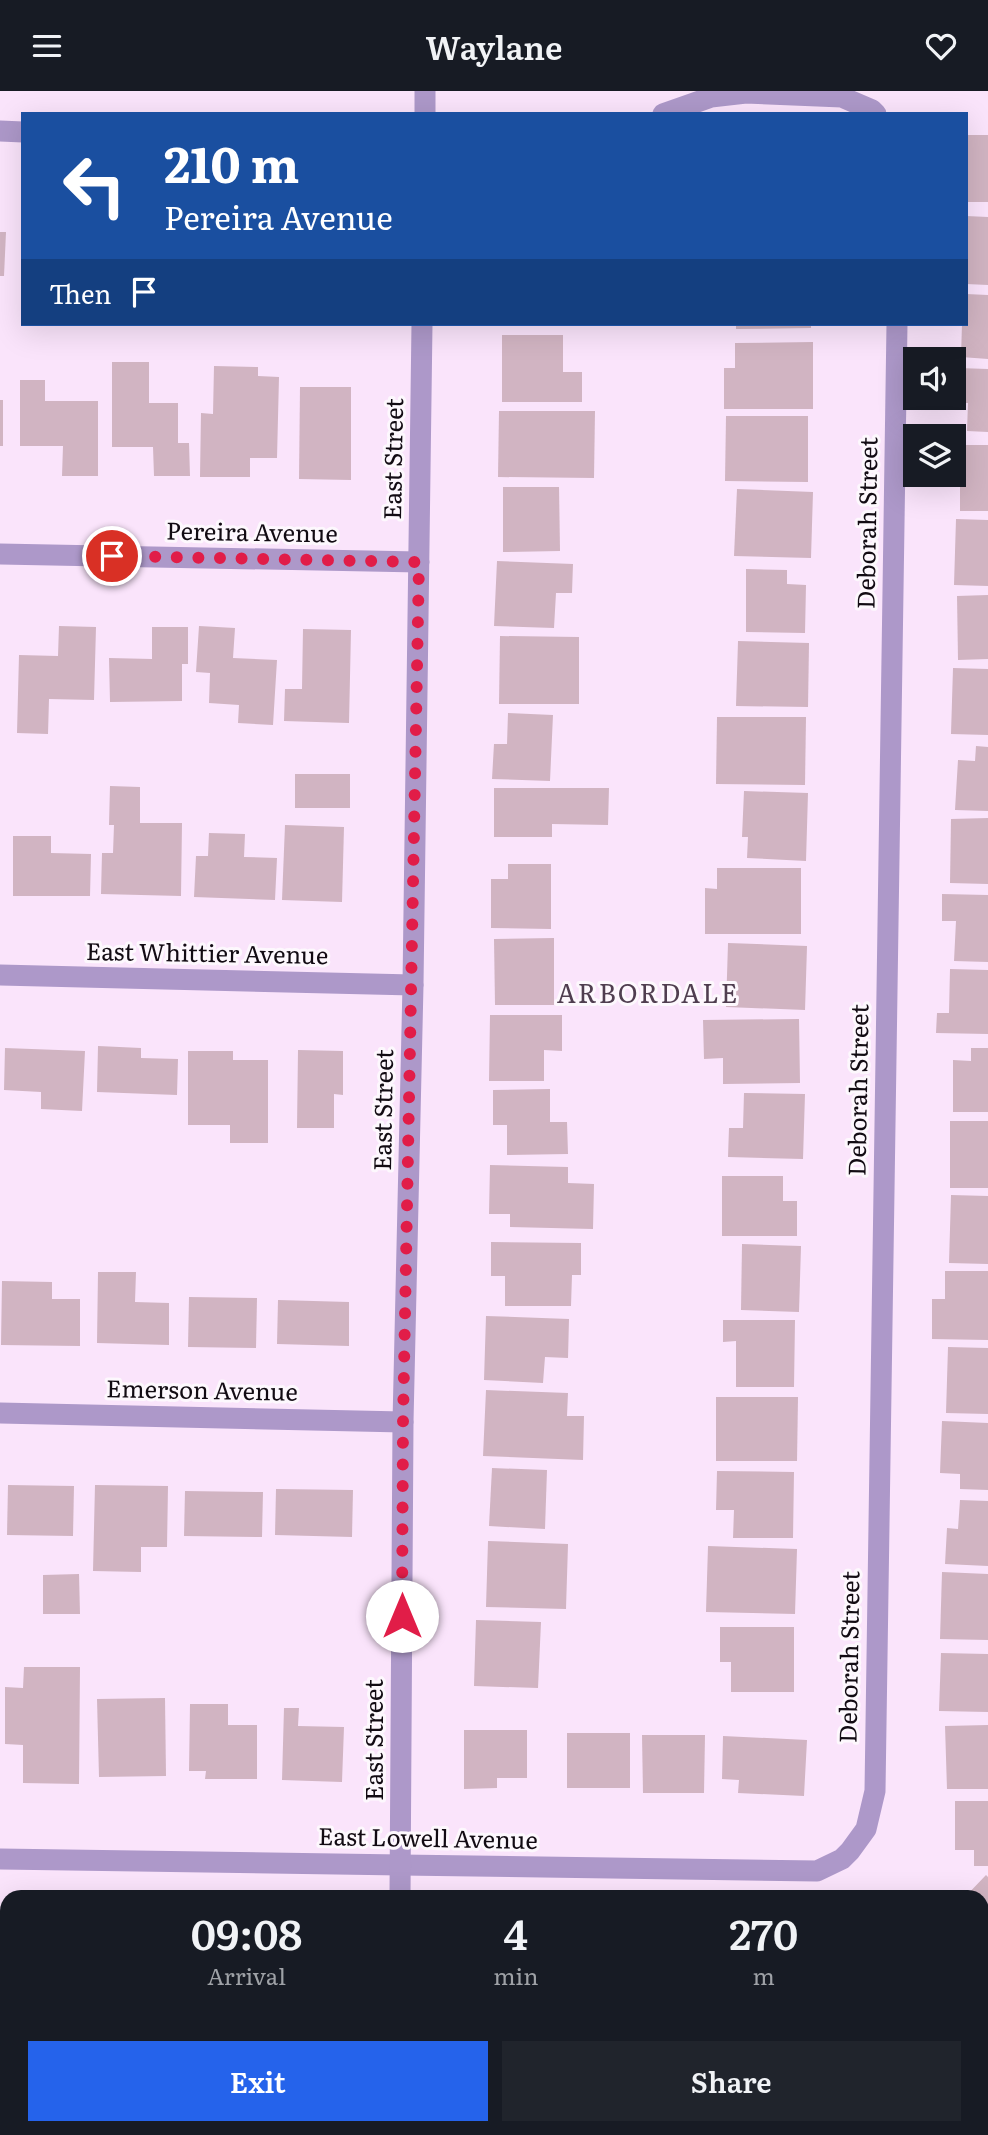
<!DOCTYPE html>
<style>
body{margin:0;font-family:Literata,serif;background:#20242c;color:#f1f3f6;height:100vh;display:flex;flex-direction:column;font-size:26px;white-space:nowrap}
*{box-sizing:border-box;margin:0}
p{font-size:23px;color:#9ea1a6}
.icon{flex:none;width:38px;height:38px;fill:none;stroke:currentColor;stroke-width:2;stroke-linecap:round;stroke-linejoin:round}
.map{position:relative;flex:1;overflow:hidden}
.drawer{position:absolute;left:0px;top:1799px;width:989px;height:245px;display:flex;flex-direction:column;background:#171b24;border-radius:21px 21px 0 0;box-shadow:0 7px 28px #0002}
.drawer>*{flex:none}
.guide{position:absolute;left:21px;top:21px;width:947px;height:214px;border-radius:0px;box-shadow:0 7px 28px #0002;background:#1a4fa0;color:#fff;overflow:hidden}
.fabs{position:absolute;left:903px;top:256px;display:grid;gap:14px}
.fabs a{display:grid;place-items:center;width:63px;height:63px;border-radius:0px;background:#171b24;box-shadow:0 7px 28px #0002;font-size:35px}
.pin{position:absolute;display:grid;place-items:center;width:60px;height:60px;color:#fff;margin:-30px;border:4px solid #fff;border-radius:50%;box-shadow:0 2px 7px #0007}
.me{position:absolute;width:77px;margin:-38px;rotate:0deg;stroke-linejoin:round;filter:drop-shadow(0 0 5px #0008)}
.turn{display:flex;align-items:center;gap:24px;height:147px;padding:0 28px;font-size:32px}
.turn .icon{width:91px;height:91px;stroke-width:2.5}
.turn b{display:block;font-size:49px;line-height:60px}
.then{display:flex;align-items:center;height:66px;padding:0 28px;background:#0003;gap:14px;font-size:26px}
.eta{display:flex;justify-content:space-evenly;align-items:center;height:119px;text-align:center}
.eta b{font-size:42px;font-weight:600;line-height:49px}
.primary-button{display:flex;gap:14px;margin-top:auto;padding:14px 28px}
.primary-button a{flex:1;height:80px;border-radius:0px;background:#2563eb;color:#fff;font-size:28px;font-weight:600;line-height:80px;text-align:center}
.primary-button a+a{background:#20242c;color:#f1f3f6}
header{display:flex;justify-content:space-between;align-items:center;height:91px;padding:0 28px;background:#171b24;font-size:32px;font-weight:600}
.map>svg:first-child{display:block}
.building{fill:#d1b4c2}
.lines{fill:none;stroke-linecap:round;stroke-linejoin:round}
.minor{stroke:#ad98c9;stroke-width:21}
.tertiary{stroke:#ad98c9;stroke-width:21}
.route{stroke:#e11d48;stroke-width:12;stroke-dasharray:0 21.6}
.labels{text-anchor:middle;stroke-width:6;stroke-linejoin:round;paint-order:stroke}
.street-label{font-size:24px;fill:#120b13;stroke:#fdf8fd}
.neighbourhood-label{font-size:26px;letter-spacing:2px;fill:#503e50;stroke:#fdf8fd}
</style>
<header><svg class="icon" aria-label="menu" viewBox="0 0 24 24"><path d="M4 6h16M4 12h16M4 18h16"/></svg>Waylane<svg class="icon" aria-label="heart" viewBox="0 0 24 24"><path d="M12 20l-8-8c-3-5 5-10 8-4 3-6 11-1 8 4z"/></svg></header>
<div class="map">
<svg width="988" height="2044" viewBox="0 0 988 2044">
<rect width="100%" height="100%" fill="#fae4fb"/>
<g class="building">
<rect x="966" y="44" width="22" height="67"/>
<path d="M966,125l22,1v68l-22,-1z"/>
<path d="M0,141h6l-2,44h-4z"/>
<path d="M966,203l22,1v64l-27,-2 1,-33h4z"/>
<path d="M736,233h75v4l-75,1z"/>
<path d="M502,244h61v37h19v30h-80z"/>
<path d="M813,251v67h-89v-41h11v-25z"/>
<path d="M112,271h37v41h29v40h11l1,33h-36l-1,-29h-41z"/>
<path d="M214,275l44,1v9l21,1 -2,81h-27v19h-50l1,-64 12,1z"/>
<path d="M958,277l30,1v63l-21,-1 1,-28h-11z"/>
<path d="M20,289h25v21h53v75h-36l1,-30h-43z"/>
<path d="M300,296h51v93l-52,-1z"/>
<rect x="0" y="309" width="3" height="46"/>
<path d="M499,320h96l-1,67 -96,-1z"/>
<path d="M726,325h82v66l-83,-1z"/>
<rect x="960" y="354" width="28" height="66"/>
<path d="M503,396h56l1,64 -57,1z"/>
<path d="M737,398l76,3 -2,66 -77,-2z"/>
<path d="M956,428l32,1v66l-34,-1z"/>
<path d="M497,470l76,3 -1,29h-16l-2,35 -60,-2z"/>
<path d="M746,478l41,1v14l19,1 -1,48 -59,-1z"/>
<path d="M988,504v64l-30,1 -1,-64z"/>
<path d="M59,535l37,1 -2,73 -45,-1 -1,35 -31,-1 2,-78 39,1z"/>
<path d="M199,535l36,2 -2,30 44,2 -4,65 -35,-2 1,-18 -30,-2 1,-30 -14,-1z"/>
<path d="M152,536h36v37h-6v37l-72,1 -1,-44 43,1z"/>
<path d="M303,538l48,1 -2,93 -65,-2 1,-32h17z"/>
<path d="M500,545l79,1v67h-80z"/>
<path d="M738,550l71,2 -1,64 -72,-1z"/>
<path d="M953,577l35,1v66l-37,-1z"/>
<path d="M508,622l45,2 -3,66 -58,-2 2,-35h13z"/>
<path d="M717,626h89l-1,68 -89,-1z"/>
<path d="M976,655l12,1v64l-33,-1 3,-50 17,1z"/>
<rect x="295" y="683" width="55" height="34"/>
<path d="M110,695l30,1v36h42l-1,73 -80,-2 1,-41h11l1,-28h-5z"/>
<path d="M494,697h115l-1,37 -56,-1v13h-58z"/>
<path d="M744,700l64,2 -2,68 -59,-3 1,-21h-6z"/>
<path d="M988,727v66l-38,-1 1,-64z"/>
<path d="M285,734l59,2 -2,75 -60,-2z"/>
<path d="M209,742l36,1 -1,23 33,1 -2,42 -81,-3 2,-41h12z"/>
<path d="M13,745h38v17l40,1 -1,42h-77z"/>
<path d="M508,773h43v65l-60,-1v-49h17z"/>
<path d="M717,777h84v66h-96v-46l12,1z"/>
<path d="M942,803l46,1v67l-34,-1 2,-40h-14z"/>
<path d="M554,847v67h-59l-1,-66z"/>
<path d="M728,852l79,3 -2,64 -79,-3z"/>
<path d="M950,878l38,1v64l-52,-1 1,-20h12z"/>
<path d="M490,924h72v36l-18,-1v31h-55z"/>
<path d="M799,928l1,64 -77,1v-26l-19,1 -1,-39z"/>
<path d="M98,955l43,2v10l37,1 -1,36 -80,-3z"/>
<path d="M5,957l80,3 -3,60 -41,-2v-17l-37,-2z"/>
<path d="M971,957h17v64h-35v-52l18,1z"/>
<path d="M298,959l45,1v44l-9,-1v34h-37z"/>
<path d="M188,960h45v9h35v83h-38v-18h-42z"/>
<path d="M550,998v33h17l1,32 -61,1v-30h-14v-35z"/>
<path d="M744,1002l61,1 -2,65 -75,-2 1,-29h14z"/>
<rect x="950" y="1030" width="38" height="67"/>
<path d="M490,1074l78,2v16l26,1 -1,45 -83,-2v-13h-21z"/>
<path d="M722,1085h61v25h14v35h-75z"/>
<path d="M951,1104l37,1v68l-39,-1z"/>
<path d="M491,1151l90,1v32h-9l-1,31h-66v-30h-14z"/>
<path d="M742,1153l59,2 -2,66 -58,-2z"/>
<path d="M945,1180h43v69l-56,-1v-40h13z"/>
<path d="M98,1181h38l-1,30 34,1v42l-72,-2z"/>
<path d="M2,1190l50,1v17h28v47l-79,-1z"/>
<path d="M189,1206l68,1 -1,50 -68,-1z"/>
<path d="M278,1209l71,2v44l-72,-2z"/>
<path d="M486,1225l83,3 -1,39 -23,-1 -2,26 -59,-3z"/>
<path d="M723,1229h72l-1,67h-58v-46l-13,1z"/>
<path d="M948,1256l40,1v66l-42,-1z"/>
<path d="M486,1299l82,3 -1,23h17l-1,44 -100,-4z"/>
<path d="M716,1306h82l-1,64h-81z"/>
<path d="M942,1330l46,2v67l-28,-1v-15l-20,-1z"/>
<path d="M492,1377l55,2 -2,59 -56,-3z"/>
<path d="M717,1380l77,1 -1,66h-60l1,-28h-18z"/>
<path d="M8,1394l66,1 -1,50 -66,-1z"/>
<path d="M95,1394l73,1 -1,61h-26v25l-48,-1z"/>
<path d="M276,1398l77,1 -1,47 -77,-2z"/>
<path d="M185,1400l78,1 -1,45 -78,-1z"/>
<path d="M960,1409l28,1v65l-43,-2 2,-36 11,1z"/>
<path d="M488,1450l80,3 -2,65 -80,-2z"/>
<path d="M708,1455l89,3 -2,65 -89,-2z"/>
<path d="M942,1481l46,2v66l-48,-1z"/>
<path d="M79,1483l1,40h-37v-39z"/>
<path d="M476,1529l65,2 -3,66 -64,-2z"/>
<path d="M720,1536h74v65h-63v-30h-11z"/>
<path d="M941,1562l47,1v58l-49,-1z"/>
<path d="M24,1576h56l-1,117 -56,-1v-38l-18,-1v-57l18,1z"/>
<path d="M165,1607l1,78 -67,1 -2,-78z"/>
<path d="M190,1613h38v21h29v54h-52l1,-8h-17z"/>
<path d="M284,1617h15l-1,18 46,1 -2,55 -60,-2z"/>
<path d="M988,1634v64h-41l-2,-63z"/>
<path d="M464,1639h63v48h-30v10l-33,1z"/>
<rect x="567" y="1642" width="63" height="55"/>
<path d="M642,1644h63l-1,58h-61z"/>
<path d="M723,1645l84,4 -3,56 -66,-3 1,-13 -17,-1z"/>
<path d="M955,1710h33v65h-14v-16h-19z"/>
<path d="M986,1784l2,2v90l-6,-6v-64h-17z"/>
<path d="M0,1833l7,1v86h-7z"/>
<path d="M982,2018h6v26h-22l-1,-7h17z"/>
<rect x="474" y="2037" width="60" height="7"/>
</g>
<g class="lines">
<g class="minor">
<path d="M663,23l48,-17 35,-4 96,4 30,13 4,4"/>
<path d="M0,40l23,1"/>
<path d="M0,463l419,8"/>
<path d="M0,884l413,10"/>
<path d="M0,1322l403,9"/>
<path d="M401,1774l416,6 25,-12 8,-8 16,-22 9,-38 22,-1467"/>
</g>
<g class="tertiary">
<path d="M425,23v-23"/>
<path d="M0,1768l401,6"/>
<path d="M400,1806l3,-475 10,-437 9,-661"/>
<path d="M397,2044v-7"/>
</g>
</g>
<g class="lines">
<path class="route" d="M112,465l307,6 -16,860 -1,194"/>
</g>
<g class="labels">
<g class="street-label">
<text transform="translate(394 368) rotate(-89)" y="8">East Street</text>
<text transform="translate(868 432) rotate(-89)" y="8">Deborah Street</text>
<text transform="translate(252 442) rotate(1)" y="8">Pereira Avenue</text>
<text transform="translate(207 863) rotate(1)" y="8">East Whittier Avenue</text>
<text transform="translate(859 999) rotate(-89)" y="8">Deborah Street</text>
<text transform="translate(384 1019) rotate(-89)" y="8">East Street</text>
<text transform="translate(202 1300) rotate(1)" y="8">Emerson Avenue</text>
<text transform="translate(850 1566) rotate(-89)" y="8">Deborah Street</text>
<text transform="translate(375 1649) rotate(-90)" y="8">East Street</text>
<text transform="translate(428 1748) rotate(1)" y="8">East Lowell Avenue</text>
</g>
<g class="neighbourhood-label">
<text x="648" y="912">ARBORDALE</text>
</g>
</g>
</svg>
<div class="fabs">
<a><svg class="icon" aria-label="sound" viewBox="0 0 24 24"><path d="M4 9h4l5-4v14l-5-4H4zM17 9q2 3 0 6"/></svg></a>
<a><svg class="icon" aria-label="layers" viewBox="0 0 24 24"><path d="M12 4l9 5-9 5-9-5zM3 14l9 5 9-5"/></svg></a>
</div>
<div class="pin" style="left:112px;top:465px;background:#d93025"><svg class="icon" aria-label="arrive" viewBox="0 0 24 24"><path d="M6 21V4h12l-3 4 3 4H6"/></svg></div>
<svg class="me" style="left:402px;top:1525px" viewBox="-20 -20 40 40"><circle r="19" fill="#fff"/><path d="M0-13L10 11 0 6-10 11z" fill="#e11d48"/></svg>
<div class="guide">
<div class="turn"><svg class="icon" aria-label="left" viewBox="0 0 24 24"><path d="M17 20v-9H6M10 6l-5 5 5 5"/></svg><div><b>210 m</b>Pereira Avenue</div></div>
<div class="then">Then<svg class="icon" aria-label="arrive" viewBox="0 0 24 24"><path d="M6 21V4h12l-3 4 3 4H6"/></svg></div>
</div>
<section class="drawer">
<div class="eta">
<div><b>09:08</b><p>Arrival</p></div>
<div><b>4</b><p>min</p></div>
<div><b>270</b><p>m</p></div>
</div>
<div class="primary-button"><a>Exit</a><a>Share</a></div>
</section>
</div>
